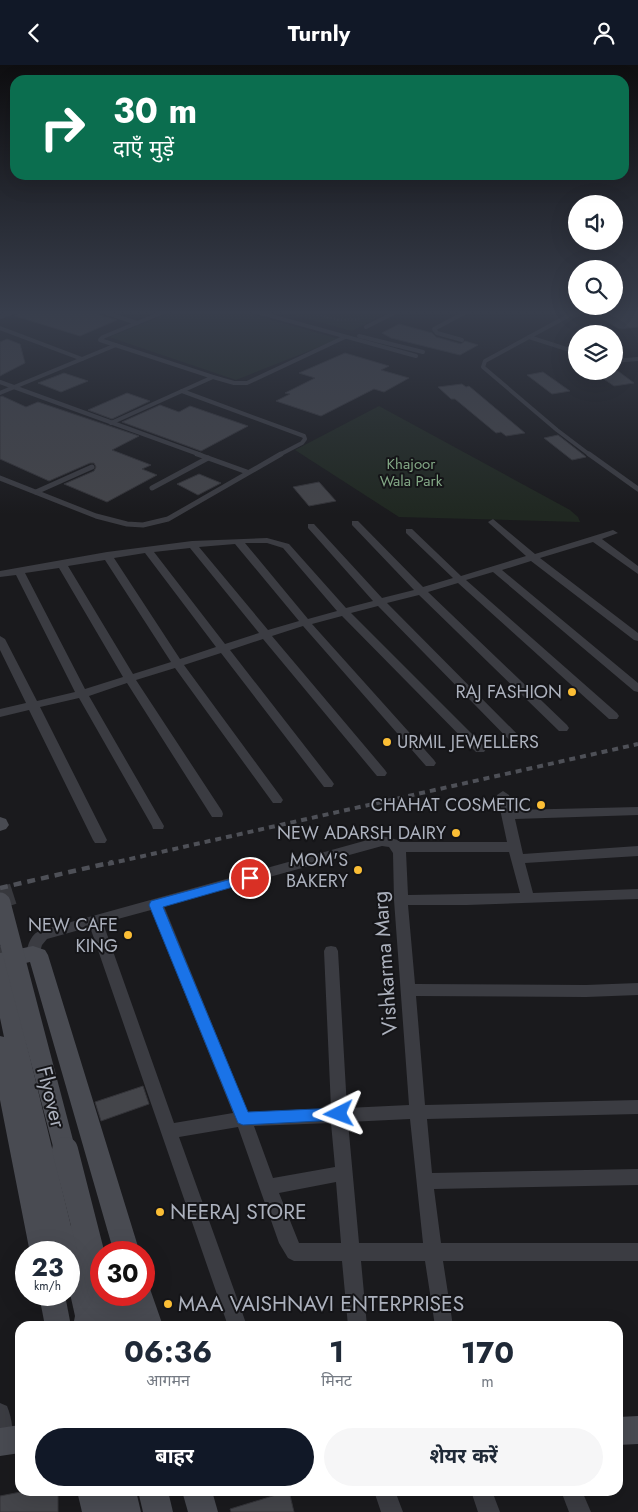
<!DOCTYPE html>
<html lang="hi">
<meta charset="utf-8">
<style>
body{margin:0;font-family:Jost,"Noto Sans Devanagari",sans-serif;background:#f6f6f7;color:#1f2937;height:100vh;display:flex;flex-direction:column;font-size:19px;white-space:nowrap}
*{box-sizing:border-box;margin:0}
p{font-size:16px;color:#747a83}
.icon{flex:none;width:28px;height:28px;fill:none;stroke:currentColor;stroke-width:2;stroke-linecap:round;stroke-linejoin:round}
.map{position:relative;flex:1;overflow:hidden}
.drawer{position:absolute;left:15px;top:1256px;width:608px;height:175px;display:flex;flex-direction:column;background:#fff;border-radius:15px;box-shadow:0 5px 20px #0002}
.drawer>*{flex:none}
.banner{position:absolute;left:10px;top:10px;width:619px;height:105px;border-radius:15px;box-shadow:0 5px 20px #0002;background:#0b6e4f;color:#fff;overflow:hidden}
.controls{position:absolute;left:568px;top:130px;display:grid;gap:10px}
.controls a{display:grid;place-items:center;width:55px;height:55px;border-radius:50%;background:#fff;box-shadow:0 5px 20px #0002;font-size:25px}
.speed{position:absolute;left:15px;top:1176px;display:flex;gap:10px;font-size:25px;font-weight:700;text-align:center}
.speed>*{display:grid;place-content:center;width:65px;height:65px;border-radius:50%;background:#fff;box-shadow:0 5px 20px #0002;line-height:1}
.speed small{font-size:12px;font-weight:400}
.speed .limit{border:8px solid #d22;background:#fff;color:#111}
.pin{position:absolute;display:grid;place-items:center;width:42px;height:42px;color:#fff;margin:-21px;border:2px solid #fff;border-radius:50%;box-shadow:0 1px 5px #0007}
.me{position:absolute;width:55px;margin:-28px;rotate:267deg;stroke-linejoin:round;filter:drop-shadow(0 0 4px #0008)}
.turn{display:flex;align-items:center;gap:18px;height:105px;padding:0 20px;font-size:22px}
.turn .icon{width:65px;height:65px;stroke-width:2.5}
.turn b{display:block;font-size:35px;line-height:42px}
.eta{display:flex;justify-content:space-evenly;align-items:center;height:85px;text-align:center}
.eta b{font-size:30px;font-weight:700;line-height:35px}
.button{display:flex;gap:10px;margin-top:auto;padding:10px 20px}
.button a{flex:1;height:58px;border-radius:30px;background:#111827;color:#fff;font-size:20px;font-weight:700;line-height:58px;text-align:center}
.button a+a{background:#f6f6f7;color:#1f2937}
header{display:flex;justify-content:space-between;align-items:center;height:65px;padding:0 20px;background:#111827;color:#fff;font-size:22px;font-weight:700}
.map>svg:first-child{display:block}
.green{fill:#202821}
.building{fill:#44454a;stroke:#343439}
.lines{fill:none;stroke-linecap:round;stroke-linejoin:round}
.secondary-tunnel{stroke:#37383d;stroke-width:21;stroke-dasharray:21 11;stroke-linecap:butt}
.path{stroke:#414349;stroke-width:2;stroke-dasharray:1 2.5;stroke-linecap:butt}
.lane-far1{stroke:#3b3c42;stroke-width:4}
.lane{stroke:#3b3c42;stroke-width:5}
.street{fill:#3b3c42;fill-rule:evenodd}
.secondary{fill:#494b52;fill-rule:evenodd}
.rail-far1{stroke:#4e5057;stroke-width:4;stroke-dasharray:6 5;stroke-linecap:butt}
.rail{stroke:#4e5057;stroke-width:4.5;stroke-dasharray:8 6;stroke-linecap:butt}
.secondary-bridge-far1{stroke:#494b52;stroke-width:21}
.secondary-bridge{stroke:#494b52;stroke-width:26}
.route{fill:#1a73e8;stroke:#114b97}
.poi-dot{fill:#fbbe35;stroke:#151518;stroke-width:2}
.labels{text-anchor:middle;stroke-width:4;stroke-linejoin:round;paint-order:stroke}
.far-park-label{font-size:15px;fill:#83a886;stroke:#151518}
.poi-label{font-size:18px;fill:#acb1bd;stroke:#151518;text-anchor:end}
.near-street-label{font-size:21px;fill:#acb1bd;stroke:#151518}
.near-poi-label{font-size:21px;fill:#acb1bd;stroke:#151518;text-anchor:start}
</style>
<header><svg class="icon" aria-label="back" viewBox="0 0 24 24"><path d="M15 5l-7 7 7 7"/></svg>Turnly<svg class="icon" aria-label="person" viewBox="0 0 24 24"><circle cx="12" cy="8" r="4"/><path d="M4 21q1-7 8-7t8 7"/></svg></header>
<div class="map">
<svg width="638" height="1447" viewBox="0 0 638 1447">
<rect width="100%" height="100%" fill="#1a1a1d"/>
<g class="green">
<path d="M175,246h65l99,28 -103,41 -127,-43z"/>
<path d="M279,246h112l-39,20z"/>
<path d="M379,341l191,104 8,7 2,5 -181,-5 -104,-67z"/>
</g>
<g class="building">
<path d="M21,246h76l3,4 17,5 -37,16 -65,-20z"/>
<path d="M604,246h34v16l-19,2 -21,-13 11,-2z"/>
<path d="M399,259l33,9 4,4 25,7 4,-3 13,4 -18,10 -69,-17 -9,-5z"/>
<path d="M7,274l13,5 5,19 -25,13v-34z"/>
<path d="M345,288l44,13 -8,4 28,8 -25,14 -10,-3 -53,27 -45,-15 14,-7 -5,-1 30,-15 -16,-5z"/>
<path d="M592,306h26l16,12 -20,3z"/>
<path d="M543,307l27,19 -18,3 -25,-19z"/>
<path d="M64,308l24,8 -27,11 -23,-9z"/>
<path d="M462,319l4,3 3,-1 56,47 -19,3 -5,-4 -5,1 -41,-34h-4l-13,-12z"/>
<path d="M127,328l23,8 -38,18 -24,-9z"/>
<path d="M2,331l24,11 12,-5 101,34 -27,14 39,15 -9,4 15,6 -50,27 -43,-18 30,-13 2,-4 -2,-4h-4l-41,18 -49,-22v-62z"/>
<path d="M160,340l19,7 11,-6 58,20 -47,25 -79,-29z"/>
<path d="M558,370l27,21 1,1 -14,3 -28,-22z"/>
<path d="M199,409l22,9 -23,12 -21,-11z"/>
<path d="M319,417l17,19 -27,5 -16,-19z"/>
<path d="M143,1021l6,18 -48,17 -6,-19z"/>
<path d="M26,1426h32v21h-58v-16z"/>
<path d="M289,1426l5,21h-63l-1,-3z"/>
</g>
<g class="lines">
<g class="secondary-tunnel">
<path d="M0,822l9,28"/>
<path d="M0,881l8,29"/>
</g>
<path class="path" d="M300,246l38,9 23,-1"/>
<g class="lane-far1">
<path d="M101,246l36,12"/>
<path d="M253,246l163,45"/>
<path d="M577,246l-92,50 -2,6 74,63 33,25"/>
<path d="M0,252l17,-6"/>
<path d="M366,262l32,-16"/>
<path d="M0,263l82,31"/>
<path d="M359,271l64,16"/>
<path d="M529,272l47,15"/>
<path d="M462,275l-25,-7 -3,-4 34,-18"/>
<path d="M614,296l24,-2"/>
<path d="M213,312l21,6h13l98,-46"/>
<path d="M0,317l201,73"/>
<path d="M182,326l122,45 1,3 -3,4 -23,12"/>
<path d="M0,328l116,-48"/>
<path d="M111,358l102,-46 -113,-37 3,-3 63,-26"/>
</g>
<g class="lane">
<path d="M197,389l50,18"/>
<path d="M589,389l49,35"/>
<path d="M0,413l96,38 31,8 16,1 25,-6 113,-65"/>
<path d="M152,423l56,-30"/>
<path d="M36,427l56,-25"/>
</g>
<g class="street">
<path d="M493,454l42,35 78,-24 5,3 -16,6 36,27v8l-45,-32 -53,16 98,75v8l-4,-1 -103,-79 -29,9 136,113v9l-4,-1 -141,-119 -27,8 151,133 2,3 -2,3h-8l-151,-136 -30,9 139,133 2,3 -2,3h-8l-140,-136 -32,8 139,140 2,3 -2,3h-8l-140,-143 -27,7 133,133 2,3 -2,3h-8l-134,-136 -30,8 122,136 2,3 -2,3h-8l-123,-140 -31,10 113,134 2,3 -2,3h-8l-114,-137 -33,11 102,131 2,3 -2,3h-8l-103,-134 -37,12 97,132 2,3 -2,3h-8l-98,-135 -39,12 86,131 1,3 -1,3h-10l-85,-134 -38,13 75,130 -1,3h-10l-1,-3 -73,-128 -39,9 67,133 -2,3h-10l-2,-3 -64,-130 -29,7v-8l26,-6 -26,-53v-14l5,3 32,62 38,-9 -59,-117 -16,2v-6l107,-19 85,-11 75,-3 22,6 57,64 27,-7 -65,-73v-4h6l68,74 32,-8 -62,-65v-4h6l65,66 30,-9 -47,-45v-4h6l49,47 65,-20 -36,-32 -2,-2zM245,478h22l16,5 54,63 -29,8zM235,479l64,77 -31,9 -69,-83zM190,483l69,85 -34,11 -71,-92zM145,488l71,94 -36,12 -66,-101zM105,495l66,102 -38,12 -65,-108zM59,503l64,109 -38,12 -60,-116z"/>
<path d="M503,726l6,4 4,15 125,-3v8l-123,4 8,35 115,-8v10l-113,7 8,30 105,-4v10l-171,6h-59l7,79 171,1 52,-2v12l-52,2 -170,-1 9,109 213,-5v14l-211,5 5,54 206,-4v16l-204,4 7,54h197v18h-195l10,65h-18l-10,-65h-64l6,65h-19l-6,-65h-48l-6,-3 -9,-15 -41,-116 -59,10 68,189h-19l-138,-399 -43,12 -5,6 -4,13 -5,2 -5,-2 -2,-4c2,-10 5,-21 16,-24l340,-94 16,4 2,2h107l-10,-47zM382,781l7,1 4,6 1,47 15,205 -62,3 -9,-157 -2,-4 -5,-1 -5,1 -2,4 7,157 -83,4 -84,-206zM406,787h103l11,41 -112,2zM151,845l82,203 -59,10 -71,-200zM410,1054l13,124h-64l-11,-121zM331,1058l4,44 -62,11 -19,-52zM336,1117l5,61h-42l-20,-50z"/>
<path d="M0,1338l7,3c5,12 8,30 3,42l-7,3 -3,-1z"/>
<path d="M374,1426h21l8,21h-22z"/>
<path d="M471,1426h21l8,21h-22z"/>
<path d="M561,1426h21l9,21h-22z"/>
</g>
<g class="secondary">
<path d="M0,752l6,2 3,6 -3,4 -6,2z"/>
<path d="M33,881l12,4 3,5 92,298h-26l-84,-291 -22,5 63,259 8,3 15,56 7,-2v12h43v-11l5,2 14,40h-32l-9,-5 1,5h-50l2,-10 -6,-27v-36h-39l-30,-153v-64l4,1 -4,-19v-65z"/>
<path d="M39,1230h26l6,31h-26z"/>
<path d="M638,1351v28l-20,1v-28z"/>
<path d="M20,1360v28l-20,3v-28z"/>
<path d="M77,1426h59l5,21h-59z"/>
<path d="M138,1426h30l5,21h-30z"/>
<path d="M182,1426h30l6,21h-30z"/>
</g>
<path class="rail-far1" d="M108,799l530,-120"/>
<path class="rail" d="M0,823l113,-26"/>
<path class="secondary-bridge-far1" d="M0,838l65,248"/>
<path class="secondary-bridge" d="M65,1085l36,141"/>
</g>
<linearGradient id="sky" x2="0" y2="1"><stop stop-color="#0e0e10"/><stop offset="0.55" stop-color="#383e4c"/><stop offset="1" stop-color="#383e4c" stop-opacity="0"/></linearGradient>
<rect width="638" height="449" fill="url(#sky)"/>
<path class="route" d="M250,809l6,4 -2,3 -91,26 85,205 91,-4 5,1 2,5 -2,5 -5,1 -96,5 -5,-2 -89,-218 2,-4z"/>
<g class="poi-dot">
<circle cx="572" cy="627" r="5"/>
<circle cx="387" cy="677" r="5"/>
<circle cx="541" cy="740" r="5"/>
<circle cx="456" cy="768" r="5"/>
<circle cx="358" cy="805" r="5"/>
<circle cx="128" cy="870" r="5"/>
<circle cx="160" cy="1147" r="5"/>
<circle cx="168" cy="1239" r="5"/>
</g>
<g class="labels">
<g class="far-park-label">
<text x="411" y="404">Khajoor<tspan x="411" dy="17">Wala Park</tspan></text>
</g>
<g class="poi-label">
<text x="562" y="633">RAJ FASHION</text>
<text x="397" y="683" text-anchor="start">URMIL JEWELLERS</text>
<text x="531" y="746">CHAHAT COSMETIC</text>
<text x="446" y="774">NEW ADARSH DAIRY</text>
<text x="348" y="801">MOM'S<tspan x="348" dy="21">BAKERY</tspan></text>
<text x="118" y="866">NEW CAFE<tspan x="118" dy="21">KING</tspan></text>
</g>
<g class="near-street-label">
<text transform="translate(385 898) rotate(-94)" y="7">Vishkarma Marg</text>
<text transform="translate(51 1032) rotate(76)" y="7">Flyover</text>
</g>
<g class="near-poi-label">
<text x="170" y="1154">NEERAJ STORE</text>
<text x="178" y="1246">MAA VAISHNAVI ENTERPRISES</text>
</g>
</g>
</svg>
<div class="controls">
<a><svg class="icon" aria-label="sound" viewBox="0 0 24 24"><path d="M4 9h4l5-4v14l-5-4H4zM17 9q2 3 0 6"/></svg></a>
<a><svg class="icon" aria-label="search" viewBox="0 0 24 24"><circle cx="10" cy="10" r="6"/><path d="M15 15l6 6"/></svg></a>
<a><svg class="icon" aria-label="layers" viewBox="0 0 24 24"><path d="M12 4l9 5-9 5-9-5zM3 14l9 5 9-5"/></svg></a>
</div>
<div class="speed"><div>23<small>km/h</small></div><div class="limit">30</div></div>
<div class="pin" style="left:250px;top:813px;background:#d93025"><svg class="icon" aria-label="arrive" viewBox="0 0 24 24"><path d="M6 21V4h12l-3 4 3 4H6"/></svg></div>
<svg class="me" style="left:339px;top:1049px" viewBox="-20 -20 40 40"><path d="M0-17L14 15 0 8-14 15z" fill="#1a73e8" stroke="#fff" stroke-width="4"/></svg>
<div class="banner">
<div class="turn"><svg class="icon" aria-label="right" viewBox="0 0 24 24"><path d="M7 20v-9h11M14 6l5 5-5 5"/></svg><div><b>30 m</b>दाएँ मुड़ें</div></div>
</div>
<section class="drawer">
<div class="eta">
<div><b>06:36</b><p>आगमन</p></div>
<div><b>1</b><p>मिनट</p></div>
<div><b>170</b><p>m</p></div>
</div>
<div class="button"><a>बाहर</a><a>शेयर करें</a></div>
</section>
</div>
